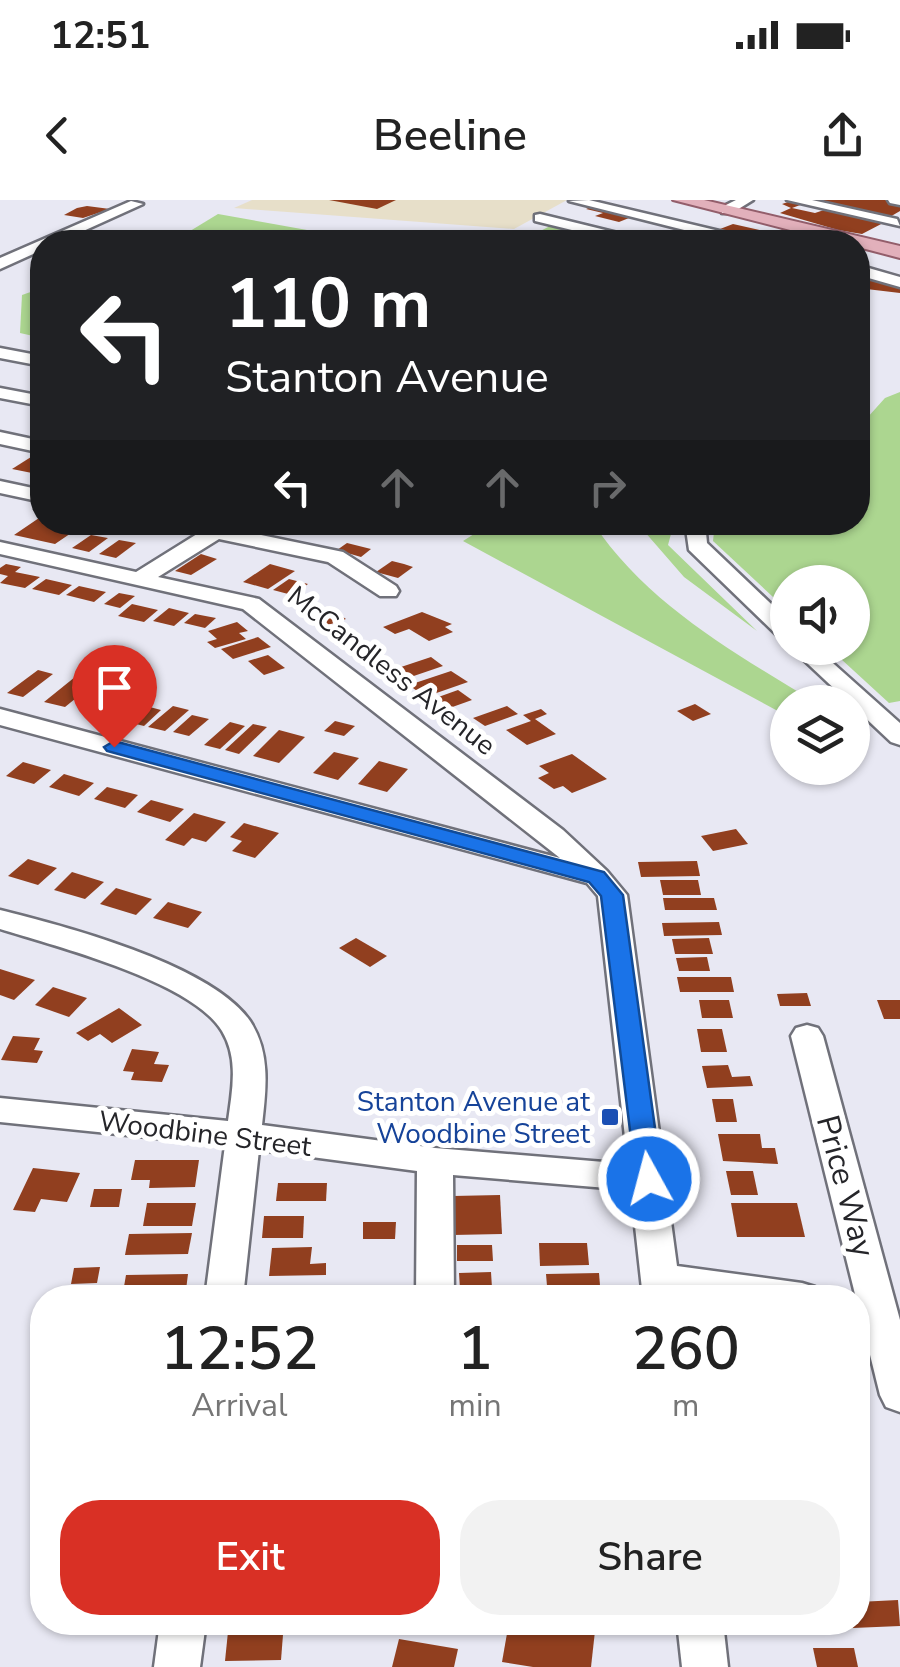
<!DOCTYPE html>
<style>
body{margin:0;font-family:"Nunito Sans",sans-serif;background:#f2f2f2;color:#222;height:100vh;display:flex;flex-direction:column;font-size:38px;white-space:nowrap}
*{box-sizing:border-box;margin:0}
p{font-size:32px;color:#767676}
.icon{flex:none;width:55px;height:55px;fill:none;stroke:currentColor;stroke-width:2;stroke-linecap:round;stroke-linejoin:round}
.map{position:relative;flex:1;overflow:hidden}
.side{position:absolute;left:30px;top:1085px;width:840px;height:350px;display:flex;flex-direction:column;background:#fff;border-radius:40px;box-shadow:0 2px 8px #0004}
.side>*{flex:none}
.top-card{position:absolute;left:30px;top:30px;width:840px;height:305px;border-radius:40px;box-shadow:0 2px 8px #0004;background:#202124;color:#fff;overflow:hidden}
.fabs{position:absolute;left:770px;top:365px;display:grid;gap:20px}
.fabs a{display:grid;place-items:center;width:100px;height:100px;border-radius:50%;background:#fff;box-shadow:0 2px 8px #0004;font-size:50px}
.pin{position:absolute;display:grid;place-items:center;width:85px;height:85px;color:#fff;margin:-102px -42px;border-radius:50% 50% 50% 0;rotate:-45deg;box-shadow:0 0 10px #0007}
.pin .icon{rotate:45deg}
.me{position:absolute;width:110px;margin:-55px;rotate:353deg;stroke-linejoin:round;filter:drop-shadow(0 0 8px #0008)}
.turn{display:flex;align-items:center;gap:35px;height:210px;padding:0 30px;font-size:45px}
.turn .icon{width:130px;height:130px;stroke-width:2.5}
.turn b{display:block;font-size:70px;line-height:85px}
.lanes{display:flex;align-items:center;height:95px;padding:0 30px;background:#0003;justify-content:center;gap:50px;direction:ltr}
.lanes .off{opacity:.35}
.eta{display:flex;justify-content:space-evenly;align-items:center;height:170px;text-align:center}
.eta b{font-size:60px;font-weight:600;line-height:70px}
.action{display:flex;gap:20px;margin-top:auto;padding:20px 30px}
.action a{flex:1;height:115px;border-radius:40px;background:#d93025;color:#fff;font-size:40px;font-weight:600;line-height:115px;text-align:center}
.action a+a{background:#f2f2f2;color:#222}
.status{display:flex;justify-content:space-between;align-items:center;height:70px;padding:0 50px;background:#fff;direction:ltr}
.status svg{height:28px;fill:currentColor}
header{display:flex;justify-content:space-between;align-items:center;height:130px;padding:0 30px;background:#fff;font-size:45px;font-weight:600}
.map>svg:first-child{display:block}
.commercial{fill:#e7dfc9}
.green{fill:#acd690}
.building{fill:#913f1f}
.lines{fill:none;stroke-linecap:round;stroke-linejoin:round}
.minor-casing{stroke:#70717a;stroke-width:5}
.major-casing{stroke:#935e6b;stroke-width:4}
.minor{fill:#fff;fill-rule:evenodd}
.major{fill:#e2b0bb;fill-rule:evenodd}
.route{fill:#1a73e8;stroke:#114b97;stroke-width:2.5}
.transit-dot{fill:#1a4fb4;stroke:#fff;stroke-width:4}
.labels{text-anchor:middle;stroke-width:10;stroke-linejoin:round;paint-order:stroke}
.street-label{font-size:28px;fill:#252529;stroke:#fff}
.transit-label{font-size:28px;fill:#164399;stroke:#fff;text-anchor:end}
.near-street-label{font-size:32px;fill:#252529;stroke:#fff}
</style>
<div class="status"><b>12:51</b><svg viewBox="0 0 49 12"><path d="M0 12V9h3v3zM5 12V6h3v6zM10 12V3h3v9zM15 12V0h3v12zM26 1h20v11H26zM47 4h2v5h-2z"/></svg></div>
<header><svg class="icon" aria-label="back" viewBox="0 0 24 24"><path d="M15 5l-7 7 7 7"/></svg>Beeline<svg class="icon" aria-label="share" viewBox="0 0 24 24"><path d="M12 15V3M7 8l5-5 5 5M5 13v7h14v-7"/></svg></header>
<div class="map">
<svg width="900" height="1467" viewBox="0 0 900 1467">
<rect width="100%" height="100%" fill="#e8e8f3"/>
<path class="commercial" d="M252,0h315l-53,29 -280,-21z"/>
<g class="green">
<path d="M218,14l156,28h-202z"/>
<path d="M552,25l70,17h-103z"/>
<path d="M42,88v50l-22,-5 2,-38z"/>
<path d="M900,192v309l-11,2 -60,-55h23v-66h-64l-1,28 -74,-69 2,-18 143,-1v-94l27,-30z"/>
<path d="M493,322l100,1c54,81 140,129 222,179h-27l-1,14 -324,-175z"/>
<path d="M637,323h37l-6,22 89,86 -73,-54z"/>
</g>
<g class="building">
<path d="M329,0h67l-19,9z"/>
<path d="M812,0h73l15,3v8l-12,7z"/>
<path d="M791,1l12,3 -11,4 23,5 12,-4 58,13 -23,12 -24,-4 -58,-17 11,-5 -9,-4z"/>
<path d="M593,6l41,10 -15,6 -24,-6 8,-3 -17,-4z"/>
<path d="M77,8l10,-2 23,3 -27,9 -19,-3z"/>
<path d="M733,24l40,9 10,-4 29,6 -17,7h-46l15,-5 -10,1 -34,-9z"/>
<path d="M858,76l42,8v9l-42,-5z"/>
<path d="M31,257l11,2v7l-10,7 -20,-4z"/>
<path d="M39,318l3,4 38,5 -25,17 -41,-9z"/>
<path d="M91,335l17,3 -19,14 -17,-4z"/>
<path d="M119,340l17,3 -20,15 -17,-4z"/>
<path d="M347,343l24,6 -10,8 -24,-7z"/>
<path d="M201,354l16,5 -26,16 -16,-4z"/>
<path d="M392,361l12,3 9,3 -15,11 -22,-6z"/>
<path d="M6,364l15,3 -6,5 25,5 -15,11 -25,-5 8,-7 -8,-2v-6z"/>
<path d="M270,364l25,7 -27,18 -25,-7z"/>
<path d="M46,379l26,6 -13,10 -27,-6z"/>
<path d="M289,379l19,5 -16,11 -19,-5z"/>
<path d="M79,386l27,6 -12,10 -28,-7z"/>
<path d="M119,393l16,3 -15,12 -16,-4z"/>
<path d="M132,404l26,6 -14,12 -26,-6z"/>
<path d="M169,408l20,5 -15,13 -21,-5z"/>
<path d="M334,411l12,8 -27,9 -11,-8z"/>
<path d="M422,412l30,12 -7,3 8,5 -24,9 -20,-12 -14,5 -12,-7z"/>
<path d="M195,414l21,4 -11,10 -21,-5z"/>
<path d="M237,422l11,9 -9,2 7,6 -31,9 -8,-6 10,-3 -9,-8z"/>
<path d="M258,437l13,10 -38,12 -12,-10z"/>
<path d="M268,455l17,13 -21,7 -16,-14z"/>
<path d="M431,457l12,9 -41,14 -13,-9z"/>
<path d="M38,470l15,4 -30,23 -16,-4z"/>
<path d="M451,471l17,11 -43,15 -16,-12z"/>
<path d="M75,477l21,5 -31,25 -21,-5z"/>
<path d="M123,489l25,6 -30,26 -26,-7z"/>
<path d="M458,490l14,10 -28,10 -14,-10z"/>
<path d="M695,504l16,10 -18,7 -16,-10z"/>
<path d="M146,506l15,4 -17,16 -16,-4z"/>
<path d="M173,506l16,4 -24,21 -17,-4z"/>
<path d="M507,506l11,8 -33,12 -12,-8z"/>
<path d="M541,509l6,5 -12,5 21,15 -29,11 -21,-15 25,-9 -8,-6z"/>
<path d="M192,515l17,4 -20,17 -16,-4z"/>
<path d="M335,521l20,5 -11,10 -20,-5z"/>
<path d="M230,522l15,4 -25,23 -16,-4z"/>
<path d="M253,524l14,3 -28,27 -14,-4z"/>
<path d="M279,530l26,7 -26,26 -26,-7z"/>
<path d="M334,552l25,6 -21,22 -25,-7z"/>
<path d="M572,554l35,25 -35,14 -9,-7 -9,3 -16,-11 11,-5 -10,-7z"/>
<path d="M379,561l29,8 -21,23 -29,-8z"/>
<path d="M23,562l28,8 -17,14 -28,-8z"/>
<path d="M64,574l30,9 -15,13 -30,-9z"/>
<path d="M107,587l31,8 -13,13 -31,-9z"/>
<path d="M151,600l33,9 -14,13 -33,-10z"/>
<path d="M194,613l32,9 -20,20 -14,-4 -8,8 -19,-6z"/>
<path d="M244,623l35,10 -24,25 -23,-7 10,-10 -12,-4z"/>
<path d="M736,629l12,15 -35,7 -12,-15z"/>
<path d="M28,659l29,9 -19,17 -30,-9z"/>
<path d="M697,661l3,15 -59,1 -3,-15z"/>
<path d="M72,672l32,10 -19,17 -31,-9z"/>
<path d="M660,680h38l3,15h-38z"/>
<path d="M116,688l36,11 -16,16 -36,-11z"/>
<path d="M663,698h51l3,12h-52z"/>
<path d="M168,702l34,10 -14,16 -35,-10z"/>
<path d="M719,722l3,13 -58,1 -2,-13z"/>
<path d="M356,738l31,18 -17,11 -31,-19z"/>
<path d="M709,738l4,16h-38l-3,-15z"/>
<path d="M707,757l3,14h-31l-3,-13z"/>
<path d="M0,769l35,11 -21,20 -14,-5z"/>
<path d="M677,777h54l3,15h-54z"/>
<path d="M53,787l34,11 -18,19 -34,-12z"/>
<path d="M807,793l4,13h-31l-3,-12z"/>
<path d="M699,800h30l4,18h-31z"/>
<path d="M877,800h23v19h-16z"/>
<path d="M119,808l23,17 -30,18 -12,-9 -12,7 -12,-8z"/>
<path d="M697,829h25l5,23h-26z"/>
<path d="M13,836l27,2 -6,12 9,1 -6,12 -36,-3z"/>
<path d="M132,849l27,3 -5,12 15,1 -7,17 -31,-2 3,-8 -11,-1z"/>
<path d="M728,865l4,12 18,-1 3,10 -46,2 -5,-22z"/>
<path d="M712,899h21l4,23h-21z"/>
<path d="M718,934h42l2,14h13l3,16 -55,-3z"/>
<path d="M135,960h64l-4,27 -46,1 1,-8h-19z"/>
<path d="M33,968l47,5 -13,29 -26,-3 -6,13 -22,-2z"/>
<path d="M726,971h27l5,24h-27z"/>
<path d="M278,983h49l-1,18h-50z"/>
<path d="M94,989h28l-3,18h-29z"/>
<path d="M500,995l2,39 -49,1v-39z"/>
<path d="M147,1003h49l-4,23h-49z"/>
<path d="M731,1003h66l8,34h-68z"/>
<path d="M264,1016h40l-1,22h-41z"/>
<path d="M363,1022h33l-1,17h-32z"/>
<path d="M192,1033l-4,21 -63,1 4,-21z"/>
<path d="M539,1043h48l2,22 -49,1z"/>
<path d="M457,1045h35l1,16h-36z"/>
<path d="M312,1047l-2,17 16,-1v12l-57,1 3,-28z"/>
<path d="M100,1067l-3,16 -26,1 3,-16z"/>
<path d="M491,1072l1,16 -32,1 -1,-16z"/>
<path d="M599,1073l2,25h-53l-2,-24z"/>
<path d="M188,1074l-3,24h-63l4,-23z"/>
<path d="M300,1090v8h-38v-7z"/>
<path d="M898,1400l2,26 -94,4 -1,-8h53v-20z"/>
<path d="M68,1422h66l-1,9 -66,1z"/>
<path d="M229,1422h55l-3,38 -56,1z"/>
<path d="M509,1422h87l-5,45h-58l-31,-5z"/>
<path d="M399,1439l59,10 -4,18h-62z"/>
<path d="M813,1448h41l4,19h-41z"/>
</g>
<g class="lines">
<g class="minor-casing">
<g id="minor">
<path d="M589,0l164,39 2,3h-23l-163,-41z"/>
<path d="M736,0h17l-21,13h-10v-6z"/>
<path d="M787,0h25l85,19 3,7z"/>
<path d="M888,0h12v5l-10,-2z"/>
<path d="M131,1l12,3 -84,38h-17v8l-42,19v-11z"/>
<path d="M540,14l102,25 2,3h-23l-86,-21v-6z"/>
<path d="M858,65l42,12v10l-42,-12z"/>
<path d="M0,148l42,8v10l-42,-8z"/>
<path d="M0,188l42,8v10l-42,-8z"/>
<path d="M0,232l42,9v12l-42,-9z"/>
<path d="M0,281l42,9v12l-42,-9z"/>
<path d="M160,322h70l2,7 111,23 53,34 3,5 -3,5h-16l-52,-34 -109,-23 -61,38 101,22 304,231 44,41 20,24 50,371 125,17 13,4 6,11h-178l-12,-108 -178,-15 1,123h-38l1,-127 -158,-21 -16,148h-38l20,-153 -225,-23v-24l228,23c4,-30 11,-62 -6,-90 -30,-50 -167,-85 -222,-102v-19c65,16 212,55 250,111 21,32 16,69 12,104l173,23 193,16 -30,-268 -11,-13 -587,-158v-16l560,149 -317,-249 -243,-55v-12l136,30 61,-38z"/>
<path d="M685,322h20l2,21 81,77v20l-8,-2 -91,-88z"/>
<path d="M791,448h25l84,75v22l-9,-3z"/>
<path d="M807,825l11,3 5,8 77,284v92l-14,-5 -6,-12 -89,-359 5,-8z"/>
<path d="M160,1422h46l-6,45h-46z"/>
<path d="M677,1422h46l5,45h-46z"/>
</g>
</g>
<g class="major-casing">
<path id="major" d="M673,0h31l196,46v12l-42,-11v-5h-21z"/>
</g>
<use href="#minor" class="minor"/>
<use href="#major" class="major"/>
</g>
<path class="route" d="M114,541l490,131 19,23 39,284 -3,7h-20l-3,-7 -35,-283 -12,-14 -482,-131 -3,-4z"/>
<rect class="transit-dot" x="600" y="907" width="20" height="20" rx="5"/>
<g class="labels">
<g class="street-label">
<text transform="translate(392 470) rotate(38)" y="10">McCandless Avenue</text>
<text transform="translate(205 933) rotate(7)" y="10">Woodbine Street</text>
</g>
<g class="transit-label">
<text x="590" y="911">Stanton Avenue at<tspan x="590" dy="32">Woodbine Street</tspan></text>
</g>
<g class="near-street-label">
<text transform="translate(846 986) rotate(75)" y="11">Price Way</text>
</g>
</g>
</svg>
<div class="fabs">
<a><svg class="icon" aria-label="sound" viewBox="0 0 24 24"><path d="M4 9h4l5-4v14l-5-4H4zM17 9q2 3 0 6"/></svg></a>
<a><svg class="icon" aria-label="layers" viewBox="0 0 24 24"><path d="M12 4l9 5-9 5-9-5zM3 14l9 5 9-5"/></svg></a>
</div>
<div class="pin" style="left:114px;top:547px;background:#d93025"><svg class="icon" aria-label="arrive" viewBox="0 0 24 24"><path d="M6 21V4h12l-3 4 3 4H6"/></svg></div>
<svg class="me" style="left:649px;top:979px" viewBox="-20 -20 40 40"><circle r="17" fill="#1a73e8" stroke="#fff" stroke-width="3"/><path d="M0-11L8 9 0 5-8 9z" fill="#fff"/></svg>
<div class="top-card">
<div class="turn"><svg class="icon" aria-label="left" viewBox="0 0 24 24"><path d="M17 20v-9H6M10 6l-5 5 5 5"/></svg><div><b>110 m</b>Stanton Avenue</div></div>
<div class="lanes"><svg class="icon" aria-label="left" viewBox="0 0 24 24"><path d="M17 20v-9H6M10 6l-5 5 5 5"/></svg><svg class="icon off" aria-label="ahead" viewBox="0 0 24 24"><path d="M12 20V5M6 11l6-6 6 6"/></svg><svg class="icon off" aria-label="ahead" viewBox="0 0 24 24"><path d="M12 20V5M6 11l6-6 6 6"/></svg><svg class="icon off" aria-label="right" viewBox="0 0 24 24"><path d="M7 20v-9h11M14 6l5 5-5 5"/></svg></div>
</div>
<section class="side">
<div class="eta">
<div><b>12:52</b><p>Arrival</p></div>
<div><b>1</b><p>min</p></div>
<div><b>260</b><p>m</p></div>
</div>
<div class="action"><a>Exit</a><a>Share</a></div>
</section>
</div>
